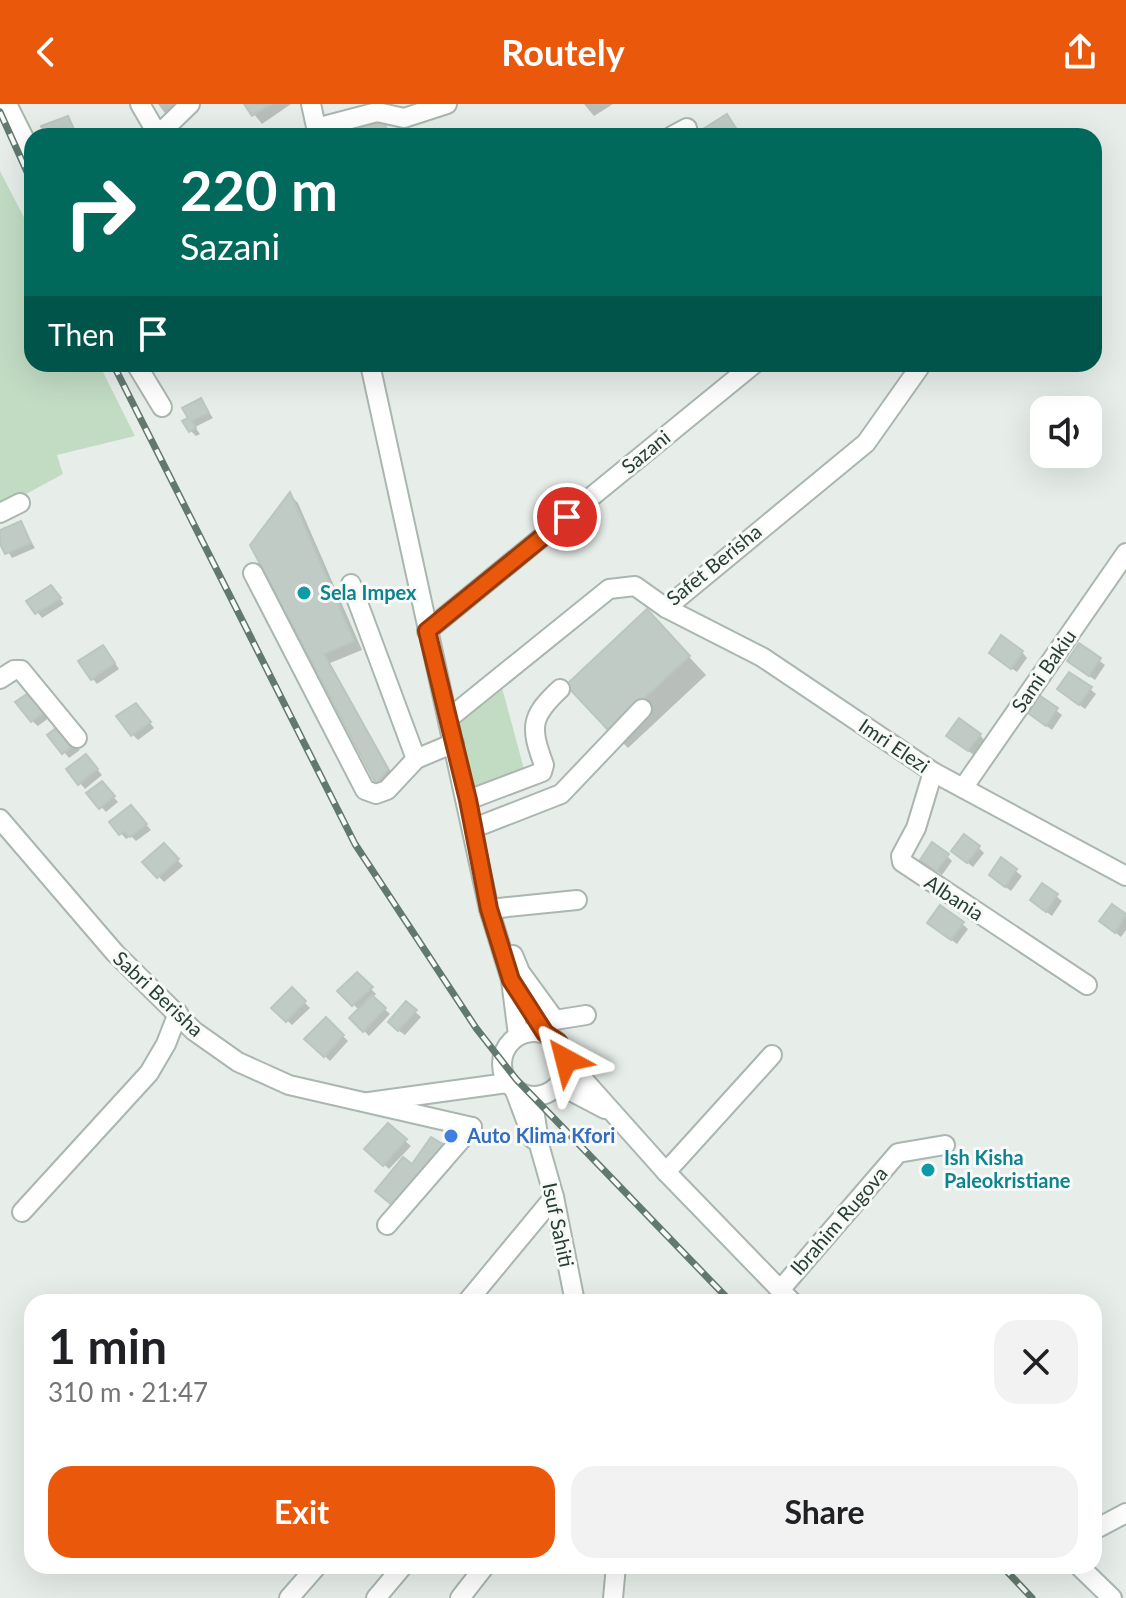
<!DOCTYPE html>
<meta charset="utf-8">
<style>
body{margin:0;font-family:Lato,sans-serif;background:#f2f2f2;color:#202124;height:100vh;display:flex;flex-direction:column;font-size:30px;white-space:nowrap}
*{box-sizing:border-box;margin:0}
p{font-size:26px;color:#757577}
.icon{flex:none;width:44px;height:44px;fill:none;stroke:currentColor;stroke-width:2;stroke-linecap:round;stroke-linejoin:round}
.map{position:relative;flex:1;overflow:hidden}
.drawer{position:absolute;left:24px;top:1190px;width:1078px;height:280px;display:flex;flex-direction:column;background:#fff;border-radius:24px;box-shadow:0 8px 32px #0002}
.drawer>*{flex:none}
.guide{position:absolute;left:24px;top:24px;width:1078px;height:244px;border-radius:24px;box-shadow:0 8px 32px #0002;background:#00695c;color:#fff;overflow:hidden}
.fabs{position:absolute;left:1030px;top:292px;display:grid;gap:16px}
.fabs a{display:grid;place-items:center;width:72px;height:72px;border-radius:16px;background:#fff;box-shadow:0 8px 32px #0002;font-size:40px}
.pin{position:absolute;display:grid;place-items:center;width:68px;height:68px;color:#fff;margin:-34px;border:4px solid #fff;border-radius:50%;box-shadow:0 2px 8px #0007}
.me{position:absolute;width:88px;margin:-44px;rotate:322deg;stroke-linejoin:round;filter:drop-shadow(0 0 6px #0008)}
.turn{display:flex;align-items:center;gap:28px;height:168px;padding:0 24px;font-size:36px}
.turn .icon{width:104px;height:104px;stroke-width:2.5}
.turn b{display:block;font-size:56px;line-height:68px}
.then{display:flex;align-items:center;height:76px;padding:0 24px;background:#0003;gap:16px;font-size:30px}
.round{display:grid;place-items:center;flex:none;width:84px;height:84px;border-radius:24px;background:#f2f2f2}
.overview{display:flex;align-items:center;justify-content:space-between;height:136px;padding:0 24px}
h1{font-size:48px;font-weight:700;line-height:60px}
.cta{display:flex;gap:16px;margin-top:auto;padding:16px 24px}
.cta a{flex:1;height:92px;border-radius:24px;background:#ea580c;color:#fff;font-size:32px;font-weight:700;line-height:92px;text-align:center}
.cta a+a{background:#f2f2f2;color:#202124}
header{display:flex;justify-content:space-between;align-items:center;height:104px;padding:0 24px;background:#ea580c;color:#fff;font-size:36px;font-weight:700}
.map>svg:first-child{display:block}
.green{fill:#c2dcc4}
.shadow{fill:#0003}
.building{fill:#bfcbc4;stroke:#bac7bf;stroke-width:2}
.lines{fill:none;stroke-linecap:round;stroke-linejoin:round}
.minor-casing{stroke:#aab6af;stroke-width:22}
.minor{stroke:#fff;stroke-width:18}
.rail-casing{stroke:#62796e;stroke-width:7}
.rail{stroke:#f7faf8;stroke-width:4;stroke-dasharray:12;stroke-linecap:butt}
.route-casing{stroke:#983908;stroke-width:20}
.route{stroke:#ea580c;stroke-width:14}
.culture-dot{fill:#0f9aa8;stroke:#f7faf8;stroke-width:3}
.shop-dot{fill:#3f7fe0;stroke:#f7faf8;stroke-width:3}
.labels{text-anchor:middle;stroke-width:6;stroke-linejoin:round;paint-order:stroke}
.street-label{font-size:20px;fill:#273e33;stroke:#f7faf8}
.culture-label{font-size:20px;font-weight:bold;fill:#0d838f;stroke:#f7faf8;text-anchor:start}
.shop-label{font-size:20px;font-weight:bold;fill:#366cbe;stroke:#f7faf8;text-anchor:start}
</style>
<header><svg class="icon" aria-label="back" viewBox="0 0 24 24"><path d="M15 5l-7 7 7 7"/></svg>Routely<svg class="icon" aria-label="share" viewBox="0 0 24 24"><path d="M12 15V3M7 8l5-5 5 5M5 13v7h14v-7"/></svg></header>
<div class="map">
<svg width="1126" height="1494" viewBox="0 0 1126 1494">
<rect width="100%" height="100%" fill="#e7eee9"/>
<g class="green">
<path d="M0,67l32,62v131h67l36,72 -78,19 6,19 -63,34z"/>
<path d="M501,580l23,85 -50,21 -20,-65z"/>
</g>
<g class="shadow">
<path d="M158,0h16l2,4 -11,5z"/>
<path d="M246,0h45l-29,20z"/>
<path d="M584,0h29l-19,12z"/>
<path d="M732,18l9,14h-31l-5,-7z"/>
<path d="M200,296l13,18 -18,9 5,7 -4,2 -5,-5v-12z"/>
<path d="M290,391l8,8 64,147 -32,13 65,116 -9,12 -8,-8 -126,-238z"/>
<path d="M20,419l15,25 -23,10 -12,-19v-7z"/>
<path d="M56,489l8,11 -22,14 -13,-17z"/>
<path d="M664,526l42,45 -78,73 -18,-18z"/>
<path d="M1080,542l25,19 -10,15 -20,-14z"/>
<path d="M1022,548l5,6 -10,14 -21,-14z"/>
<path d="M108,549l11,16 -22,15 -5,-6z"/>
<path d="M1090,585l6,5 -11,15 -20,-15z"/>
<path d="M31,590l19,23 -12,9 -6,-5z"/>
<path d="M1037,592l25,19 -10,15 -20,-15z"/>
<path d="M141,607l13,17 -16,12 -5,-5z"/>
<path d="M60,623l20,23 -11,8 -19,-23z"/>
<path d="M980,631l5,6 -11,14 -20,-14z"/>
<path d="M91,658l11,13 -17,14 -5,-6z"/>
<path d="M101,680l17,18 -12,10 -18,-19z"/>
<path d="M136,709l15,17 -15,11 -5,-5 -5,3 -14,-16z"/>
<path d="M164,742l19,20 -19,16 -19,-20z"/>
<path d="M978,743l6,6 -11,14 -14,-11z"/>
<path d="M947,752l5,5 -10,14 -14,-10z"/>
<path d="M1002,756l20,16 -11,15 -15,-11z"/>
<path d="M1043,781l19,16 -10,15 -15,-11z"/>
<path d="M1112,802l14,10v14l-5,7 -14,-11z"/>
<path d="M962,820l6,5 -11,15 -22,-16z"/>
<path d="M357,871l19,19 -4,4 18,16 -21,22 -17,-18 8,-7 -20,-20z"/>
<path d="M292,886l18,18 -18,17 -18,-17z"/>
<path d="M406,900l15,13 -16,18 -10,-7z"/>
<path d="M326,916l22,21 -18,20 -23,-22z"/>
<path d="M405,1037l6,5 -22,23 -22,-20z"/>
<path d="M448,1060l4,3 -44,50 -22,-18 26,-32z"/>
</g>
<g class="building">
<path d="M244,0h27l-19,12z"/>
<path d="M727,10l12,19 -31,3 -5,-7z"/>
<path d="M68,12l9,20h-32l-4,-10z"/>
<path d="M383,14l6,18h-29l-3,-9z"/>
<path d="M201,294l8,15 -17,8 4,7 -7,4 -7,-11 6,-3 -6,-10z"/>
<path d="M290,388l64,149 -30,13 64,115 -12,15 -126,-239z"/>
<path d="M21,417l10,22 -26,11 -5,-10v-14z"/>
<path d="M51,481l10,13 -26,16 -9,-13z"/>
<path d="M647,505l43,47 -81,75 -43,-46z"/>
<path d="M1001,531l22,16 -12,18 -22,-16z"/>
<path d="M1079,539l22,15 -12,18 -22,-15z"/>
<path d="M103,541l12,18 -24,17 -13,-19z"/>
<path d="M1069,568l23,15 -13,18 -22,-16z"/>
<path d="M31,587l15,20 -15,11 -16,-20z"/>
<path d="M1036,589l22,15 -12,18 -22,-16z"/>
<path d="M136,599l15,19 -20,14 -15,-20z"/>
<path d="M959,614l22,16 -13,17 -22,-15z"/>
<path d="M60,621l17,18 -15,11 -15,-19z"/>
<path d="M86,650l12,15 -20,16 -12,-16z"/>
<path d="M102,677l13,15 -16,13 -13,-16z"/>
<path d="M131,701l16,19 -17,13 -6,-5 -5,3 -10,-13z"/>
<path d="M964,730l16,12 -13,17 -16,-12z"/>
<path d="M932,738l17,12 -13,18 -16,-12z"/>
<path d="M164,739l15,16 -22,19 -15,-16z"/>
<path d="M1001,753l16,12 -12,18 -16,-12z"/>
<path d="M1042,779l16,11 -12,18 -16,-12z"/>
<path d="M1112,800l14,10 -11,19 -16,-12z"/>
<path d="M940,801l24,17 -13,18 -24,-17z"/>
<path d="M357,868l16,15 -21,19 -15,-15z"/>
<path d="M292,883l14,14 -20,21 -15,-14z"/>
<path d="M372,891l14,13 -23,24 -14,-14z"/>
<path d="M406,897l11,9 -19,21 -10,-9z"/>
<path d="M326,913l18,18 -20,22 -20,-18z"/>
<path d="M388,1019l19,16 -24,27 -19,-17z"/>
<path d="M431,1033l15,9 -48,64 -23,-19 28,-34 9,7z"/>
</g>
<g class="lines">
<g class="minor-casing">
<g id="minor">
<path d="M7,0l25,50"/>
<path d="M140,0l18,31 32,-31"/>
<path d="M311,0l7,32"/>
<path d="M316,24l61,-16 27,6 43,-14"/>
<path d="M672,32l15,-8"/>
<path d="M136,260l26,43"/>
<path d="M370,260l119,545 22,71 7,55"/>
<path d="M0,409l20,-10"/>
<path d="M253,469l112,217 11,4 11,-4 29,-31 38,-16"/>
<path d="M351,480l65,175"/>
<path d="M666,504l96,49 171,115 193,104"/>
<path d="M427,527l327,-267"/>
<path d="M0,575l14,-9h7l56,68"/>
<path d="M448,615l161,-130 26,-3 31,22 200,-165 53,-75"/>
<path d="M933,668l-17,56 -15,28 1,6 185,123"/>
<path d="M963,684l163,-235"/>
<path d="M468,696l74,-28 2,-7c-14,-38 -14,-48 16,-76"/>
<path d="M0,715l115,134 79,78 44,31 51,23 183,42"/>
<path d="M474,724l87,-34 81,-85"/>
<path d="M489,805l88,-9"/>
<path d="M513,851l7,17 35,48 31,-5"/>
<circle cx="534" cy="960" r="32"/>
<path d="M566,956l100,112 126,130"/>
<path d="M559,981l46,24"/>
<path d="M515,987l18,48"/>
<path d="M532,992l8,52 14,49 21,105"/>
<path d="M369,998l138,-19"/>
<path d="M666,1068l106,-117"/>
<path d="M22,1108l127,-139 17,-29 12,-31"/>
<path d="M387,1121l85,-98"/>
<path d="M780,1186l118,-137 47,-8"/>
<path d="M467,1198l87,-105"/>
<path d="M1094,1426l32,-17"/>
<path d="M1079,1462l33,32"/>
<path d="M289,1494l28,-32"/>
<path d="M376,1494l27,-32"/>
<path d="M460,1494l25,-32"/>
<path d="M613,1494l3,-32"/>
</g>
</g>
<use href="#minor" class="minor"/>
<g class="rail-casing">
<g id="rail">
<path d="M0,8l32,71"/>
<path d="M113,260l242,480 121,184 40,51 215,223"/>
<path d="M1002,1462l30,32"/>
</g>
</g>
<use href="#rail" class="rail"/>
</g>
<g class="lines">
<g class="route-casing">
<path id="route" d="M566,956l-7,-17 -14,-10 -34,-53 -22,-71 -21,-109 -41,-169 140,-114"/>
</g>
<use href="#route" class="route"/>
</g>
<g class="culture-dot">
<circle cx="304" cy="489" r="8"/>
<circle cx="928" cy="1066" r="8"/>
</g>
<circle class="shop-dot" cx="451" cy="1032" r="8"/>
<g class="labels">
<g class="street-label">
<text transform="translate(646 348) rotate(-39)" y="7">Sazani</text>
<text transform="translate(714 461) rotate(-39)" y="7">Safet Berisha</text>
<text transform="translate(1044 567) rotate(-55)" y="7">Sami Bakiu</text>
<text transform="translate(894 642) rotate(34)" y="7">Imri Elezi</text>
<text transform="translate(954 794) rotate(33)" y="7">Albania</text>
<text transform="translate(158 890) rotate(43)" y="7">Sabri Berisha</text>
<text transform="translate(839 1117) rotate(-49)" y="7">Ibrahim Rugova</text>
<text transform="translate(558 1121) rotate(78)" y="7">Isuf Sahiti</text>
</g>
<g class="culture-label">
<text x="320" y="496">Sela Impex</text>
<text x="944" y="1061">Ish Kisha<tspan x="944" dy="23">Paleokristiane</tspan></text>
</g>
<g class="shop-label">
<text x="467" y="1039">Auto Klima Kfori</text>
</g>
</g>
</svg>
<div class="fabs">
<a><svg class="icon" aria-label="sound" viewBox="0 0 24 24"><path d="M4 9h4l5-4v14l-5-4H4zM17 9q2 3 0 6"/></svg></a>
</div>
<div class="pin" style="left:567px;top:413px;background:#d93025"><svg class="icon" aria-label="arrive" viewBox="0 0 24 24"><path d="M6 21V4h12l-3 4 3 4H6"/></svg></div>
<svg class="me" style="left:566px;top:956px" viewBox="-20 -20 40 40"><path d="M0-17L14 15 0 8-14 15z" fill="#ea580c" stroke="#fff" stroke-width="4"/></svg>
<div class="guide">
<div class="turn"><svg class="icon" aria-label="right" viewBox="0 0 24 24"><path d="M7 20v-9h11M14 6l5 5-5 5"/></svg><div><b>220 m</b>Sazani</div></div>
<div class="then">Then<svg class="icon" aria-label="arrive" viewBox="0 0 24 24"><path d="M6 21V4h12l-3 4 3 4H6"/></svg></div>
</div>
<section class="drawer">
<div class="overview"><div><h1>1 min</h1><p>310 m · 21:47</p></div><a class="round"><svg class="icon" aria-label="close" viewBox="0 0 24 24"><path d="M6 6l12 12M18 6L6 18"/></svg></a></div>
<div class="cta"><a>Exit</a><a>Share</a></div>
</section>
</div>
